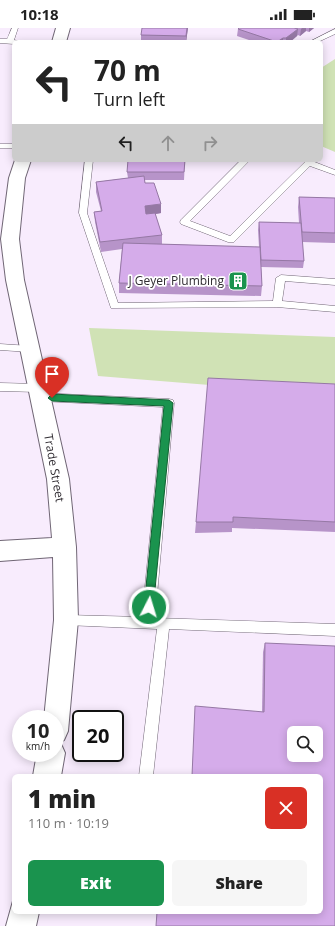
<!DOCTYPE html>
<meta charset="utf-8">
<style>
body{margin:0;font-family:"Open Sans",sans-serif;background:#f6f6f6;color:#222;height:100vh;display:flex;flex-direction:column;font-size:15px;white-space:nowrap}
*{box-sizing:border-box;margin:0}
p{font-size:13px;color:#767676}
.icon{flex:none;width:22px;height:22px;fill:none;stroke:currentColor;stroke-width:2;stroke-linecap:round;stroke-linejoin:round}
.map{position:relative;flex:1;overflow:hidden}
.side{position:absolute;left:12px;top:746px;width:311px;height:140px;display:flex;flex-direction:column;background:#fff;border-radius:6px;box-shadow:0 2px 10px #0003}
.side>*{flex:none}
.banner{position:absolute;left:12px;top:12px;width:311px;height:122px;border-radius:6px;box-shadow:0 2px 10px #0003;background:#fff;color:#222;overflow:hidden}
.buttons{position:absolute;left:287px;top:698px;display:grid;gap:8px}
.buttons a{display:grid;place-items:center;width:36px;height:36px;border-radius:6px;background:#fff;box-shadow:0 2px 10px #0003;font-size:20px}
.speed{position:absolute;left:12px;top:682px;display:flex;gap:8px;font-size:20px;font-weight:700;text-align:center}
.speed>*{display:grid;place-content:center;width:52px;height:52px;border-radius:50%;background:#fff;box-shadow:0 2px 10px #0003;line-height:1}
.speed small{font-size:10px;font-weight:400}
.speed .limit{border:2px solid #111;border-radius:6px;background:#fff;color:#111}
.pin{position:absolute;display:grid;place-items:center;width:34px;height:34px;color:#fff;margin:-41px -17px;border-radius:50% 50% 50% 0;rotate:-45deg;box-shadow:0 0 4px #0007}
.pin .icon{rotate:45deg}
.me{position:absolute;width:44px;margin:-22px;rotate:5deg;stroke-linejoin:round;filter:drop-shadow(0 0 3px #0008)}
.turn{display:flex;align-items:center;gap:14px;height:84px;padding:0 16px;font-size:18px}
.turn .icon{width:52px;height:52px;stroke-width:2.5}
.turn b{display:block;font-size:28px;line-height:34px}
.lanes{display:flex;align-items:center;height:38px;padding:0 16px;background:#0003;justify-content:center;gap:20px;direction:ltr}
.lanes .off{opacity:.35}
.round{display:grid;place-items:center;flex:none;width:42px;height:42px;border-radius:6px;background:#f6f6f6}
.headline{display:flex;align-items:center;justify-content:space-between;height:68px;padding:0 16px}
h1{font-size:24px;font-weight:800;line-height:30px}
.primary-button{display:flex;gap:8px;margin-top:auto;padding:8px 16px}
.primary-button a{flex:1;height:46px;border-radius:6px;background:#1a934e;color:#fff;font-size:16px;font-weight:800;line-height:46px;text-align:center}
.primary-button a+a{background:#f6f6f6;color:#222}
.status{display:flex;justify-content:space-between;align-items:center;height:28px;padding:0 20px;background:#fff;direction:ltr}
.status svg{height:11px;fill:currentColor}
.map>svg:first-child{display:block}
.green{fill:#d0e2b5}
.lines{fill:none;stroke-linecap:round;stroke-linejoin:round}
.lane-casing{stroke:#706675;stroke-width:1}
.secondary-casing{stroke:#706675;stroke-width:2}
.lane{fill:#fff;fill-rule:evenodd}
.secondary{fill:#fff;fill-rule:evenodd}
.wall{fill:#b794c9}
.shaded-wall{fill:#9578a4}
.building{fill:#d5acea;stroke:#9578a4;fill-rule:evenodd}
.route{fill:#1a934e;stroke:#116033}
.labels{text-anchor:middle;stroke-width:3.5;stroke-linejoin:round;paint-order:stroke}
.poi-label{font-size:12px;fill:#312d33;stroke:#fff;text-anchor:end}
.street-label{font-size:12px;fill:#312d33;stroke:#fff}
</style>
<div class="status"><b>10:18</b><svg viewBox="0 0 49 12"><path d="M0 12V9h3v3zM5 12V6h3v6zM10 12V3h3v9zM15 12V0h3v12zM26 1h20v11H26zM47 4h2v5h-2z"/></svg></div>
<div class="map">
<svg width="335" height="898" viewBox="0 0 335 898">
<rect width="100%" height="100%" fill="#f8ecfd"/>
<g class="green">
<path d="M335,31v93l-14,-6v-78z"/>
<path d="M89,300l246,9v58l-237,-19z"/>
</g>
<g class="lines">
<g class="lane-casing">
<g id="lane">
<path d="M12,0h6l-4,12 9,2h-9v2l-14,-1v-4h7z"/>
<path d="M335,1v5l-17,8h-9z"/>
<rect x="0" y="116" width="14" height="4"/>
<path d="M85,132h8l-6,53 31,90 155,-2 3,-23 5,-3 54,4v6l-50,-4 -3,20 53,5v6l-58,-5 -166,1 -32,-95z"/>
<path d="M241,132h9l-60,61 40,15 76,-75h6l23,9v5l-25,-9 -76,76h-6l-47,-18 -1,-2 1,-2z"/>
<path d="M0,316l30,2 5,3 -5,3 -30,-2z"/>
<path d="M0,355l38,1 4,1 1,3 -1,3 -4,1 -38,-1z"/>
<path d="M40,365l129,6 4,1 1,3 -19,215 180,6v12l-166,-7 -16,147h-14l18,-147 -91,-4 -4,-1 -2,-4 2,-4 4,-1 76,2 21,-210 -123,-6 -4,-1 -1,-3 1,-3z"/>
</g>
</g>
<g class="secondary-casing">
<g id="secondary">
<path d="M56,0h14l-4,14h-14z"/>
<path d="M15,132h16l-6,18 -6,61 5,41 45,199 7,68 2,73 -10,111 -4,9 -6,3 3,1 4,9 -4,23h-28l4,-23h18v-34h-11l10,-99 -1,-63 -53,4v-20l52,-3 -5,-59 -41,-199 -5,-41 8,-61z"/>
<path d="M13,873l1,11h25l-3,14h-30z"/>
</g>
</g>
<use href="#lane" class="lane"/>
<use href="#secondary" class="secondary"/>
</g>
<g class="wall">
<path d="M188,0l-2,14h-45v-7z"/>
<path d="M239,0h75l-5,4 -3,-1 -6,5 -2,-1 -1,1 -7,6h-35l-18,-6 1,-7z"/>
<path d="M185,132l-1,20h-39v3l16,30 -6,1 7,21v9l97,3 -1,-17 1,-8 40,1 -1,-16 1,-10 36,1v45l-33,-1 2,19 -1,7 -42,-1 1,19 -1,10 -142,-3v-10l3,-34 -21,3 -6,-30 -1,-10 7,-1 -5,-19v-10l32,-4 -1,-6z"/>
<path d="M335,356v148l-103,-4v4l-37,1 1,-11z"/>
<path d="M265,615l56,269 -59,-201 1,-59z"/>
</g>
<g class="shaded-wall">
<path d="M187,0h1l-2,14v-6z"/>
<path d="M302,0h4v3l-6,5 1,-7z"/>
<path d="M309,0h5l-5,4z"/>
<path d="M298,1l-1,7 -7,6h-4v-4z"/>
<path d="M283,10v4h-6z"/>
<path d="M161,176v9l-16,3v-10z"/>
</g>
<g class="building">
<path d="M142,0h45l-1,8 -45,-1z"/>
<path d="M239,0h55l4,1 -12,9h-3l-6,4 -39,-13z"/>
<path d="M128,132h57l-1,12h-57z"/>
<path d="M144,148l1,7h9l7,21 -16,2 1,8 9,-1 7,22 -62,7 -6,-30 8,-1 -6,-29z"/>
<path d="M299,169l36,1v35l-33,-1z"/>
<path d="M259,194l42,1 3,38 -43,-1z"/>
<path d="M123,215l137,4 2,39 -143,-3z"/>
<path d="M208,350l127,6v138l-102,-5v5h-37z"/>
<path d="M265,615l70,3v280h-179l1,-14h164v-136h-129l3,-70 69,6zM294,705h22v22h-22z"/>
</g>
<path class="route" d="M52,366l117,6 4,3 -20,207 -4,2 -3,-2 -2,-3 20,-201 -112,-5 -4,-3z"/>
<defs>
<g id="building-square" transform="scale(1)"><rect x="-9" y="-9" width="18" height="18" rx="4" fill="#1a934e" stroke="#fff"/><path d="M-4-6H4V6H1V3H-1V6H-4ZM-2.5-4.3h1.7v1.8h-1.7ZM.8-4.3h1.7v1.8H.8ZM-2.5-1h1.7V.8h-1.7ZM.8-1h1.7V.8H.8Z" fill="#fff"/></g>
</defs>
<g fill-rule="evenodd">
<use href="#building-square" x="238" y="253"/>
</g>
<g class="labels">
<g class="poi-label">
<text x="224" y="257">J Geyer Plumbing</text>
</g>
<g class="street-label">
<text transform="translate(54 440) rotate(80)" y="4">Trade Street</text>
</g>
</g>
</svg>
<div class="buttons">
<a><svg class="icon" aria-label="search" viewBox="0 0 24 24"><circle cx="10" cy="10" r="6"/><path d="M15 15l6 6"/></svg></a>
</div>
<div class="speed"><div>10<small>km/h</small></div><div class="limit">20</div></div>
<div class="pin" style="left:52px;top:370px;background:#d93025"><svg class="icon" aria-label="arrive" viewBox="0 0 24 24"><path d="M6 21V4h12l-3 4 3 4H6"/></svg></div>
<svg class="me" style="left:149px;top:579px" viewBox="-20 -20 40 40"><circle r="17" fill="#1a934e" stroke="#fff" stroke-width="3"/><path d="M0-11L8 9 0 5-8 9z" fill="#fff"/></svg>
<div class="banner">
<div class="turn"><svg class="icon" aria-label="left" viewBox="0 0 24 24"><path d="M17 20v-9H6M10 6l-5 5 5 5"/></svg><div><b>70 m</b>Turn left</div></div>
<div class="lanes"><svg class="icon" aria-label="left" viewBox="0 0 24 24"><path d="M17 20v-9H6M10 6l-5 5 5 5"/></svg><svg class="icon off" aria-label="ahead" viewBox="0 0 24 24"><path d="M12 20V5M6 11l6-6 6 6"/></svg><svg class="icon off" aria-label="right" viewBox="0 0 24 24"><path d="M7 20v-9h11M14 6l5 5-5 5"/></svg></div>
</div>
<section class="side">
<div class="headline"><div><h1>1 min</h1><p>110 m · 10:19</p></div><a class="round" style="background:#d93025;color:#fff"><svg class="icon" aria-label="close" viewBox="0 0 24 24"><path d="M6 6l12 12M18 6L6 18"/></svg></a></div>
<div class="primary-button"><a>Exit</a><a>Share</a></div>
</section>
</div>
